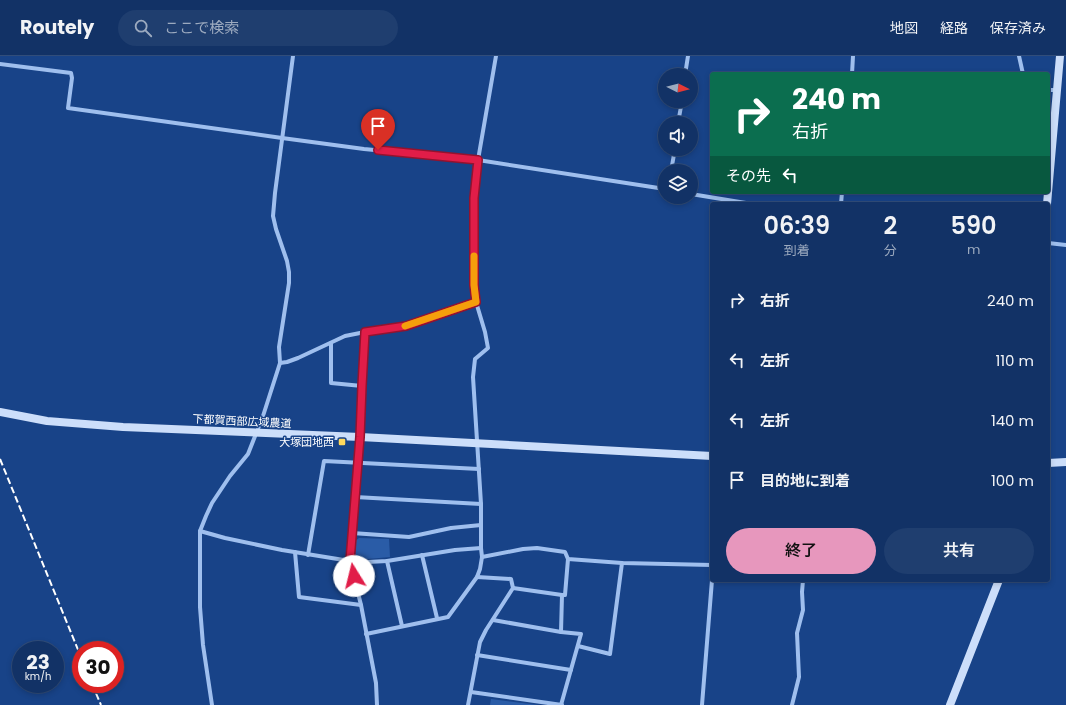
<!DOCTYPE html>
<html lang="ja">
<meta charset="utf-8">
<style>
body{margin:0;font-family:Poppins,"Noto Sans JP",sans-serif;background:#1f3e6f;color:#f1f3f6;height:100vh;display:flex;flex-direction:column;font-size:15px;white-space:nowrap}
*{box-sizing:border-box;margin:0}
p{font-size:13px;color:#9caabf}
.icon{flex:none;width:22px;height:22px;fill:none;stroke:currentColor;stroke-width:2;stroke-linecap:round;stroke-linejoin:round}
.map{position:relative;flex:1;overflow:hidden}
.panel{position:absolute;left:710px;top:146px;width:340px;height:380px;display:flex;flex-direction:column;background:#123266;border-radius:4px;box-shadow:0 2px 6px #0003,0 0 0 1px #314d7a}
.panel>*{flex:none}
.banner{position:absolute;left:710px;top:16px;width:340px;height:122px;border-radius:4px;box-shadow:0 2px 6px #0003,0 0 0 1px #314d7a;background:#0b6e4f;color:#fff;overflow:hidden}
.needle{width:26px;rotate:96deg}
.tools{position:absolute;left:658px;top:12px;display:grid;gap:8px}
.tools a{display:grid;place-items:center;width:40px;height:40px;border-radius:50%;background:#123266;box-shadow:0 2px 6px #0003,0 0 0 1px #314d7a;font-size:20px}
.speed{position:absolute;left:12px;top:585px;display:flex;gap:8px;font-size:20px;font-weight:700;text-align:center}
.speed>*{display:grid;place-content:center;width:52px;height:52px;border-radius:50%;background:#123266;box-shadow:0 2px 6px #0003,0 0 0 1px #314d7a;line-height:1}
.speed small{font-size:10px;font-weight:400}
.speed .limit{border:6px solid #d22;background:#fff;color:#111}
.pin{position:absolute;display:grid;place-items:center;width:34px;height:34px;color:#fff;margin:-41px -17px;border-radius:50% 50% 50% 0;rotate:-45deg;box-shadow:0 0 4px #0007}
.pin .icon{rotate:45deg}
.me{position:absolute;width:44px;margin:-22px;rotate:351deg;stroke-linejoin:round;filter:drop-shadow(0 0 3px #0008)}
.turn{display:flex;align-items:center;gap:14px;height:84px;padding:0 16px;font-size:18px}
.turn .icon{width:52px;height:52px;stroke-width:2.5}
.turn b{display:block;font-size:28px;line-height:34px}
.then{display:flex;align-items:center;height:38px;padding:0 16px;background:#0003;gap:8px;font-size:15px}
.eta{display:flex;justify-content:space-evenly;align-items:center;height:68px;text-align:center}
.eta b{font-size:24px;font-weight:600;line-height:28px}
.cta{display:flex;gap:8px;margin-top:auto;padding:8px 16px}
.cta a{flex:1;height:46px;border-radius:24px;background:#e797bd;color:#111;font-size:16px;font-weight:600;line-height:46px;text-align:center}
.cta a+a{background:#1f3e6f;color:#f1f3f6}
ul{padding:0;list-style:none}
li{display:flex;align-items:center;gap:12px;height:60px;padding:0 16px}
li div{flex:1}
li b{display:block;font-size:15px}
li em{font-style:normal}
header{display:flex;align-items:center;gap:24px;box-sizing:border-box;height:56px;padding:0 20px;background:#123266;border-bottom:1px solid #314d7a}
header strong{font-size:19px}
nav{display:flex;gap:22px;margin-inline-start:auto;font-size:14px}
.search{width:280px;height:36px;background:#1f3e6f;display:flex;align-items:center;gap:10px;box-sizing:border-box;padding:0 14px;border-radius:22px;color:#9caabf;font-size:15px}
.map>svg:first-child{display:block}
.green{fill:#2a5ca7}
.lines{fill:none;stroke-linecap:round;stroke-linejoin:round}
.street{stroke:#9fbfee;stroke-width:4}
.secondary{stroke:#ccdefa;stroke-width:8}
.rail{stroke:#fff;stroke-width:2;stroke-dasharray:7 3;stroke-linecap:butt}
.route-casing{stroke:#92132f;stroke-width:10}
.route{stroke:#e11d48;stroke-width:7}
.slow{stroke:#f59e0b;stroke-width:7}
.poi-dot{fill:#ffd85c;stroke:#184388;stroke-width:1.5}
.labels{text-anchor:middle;stroke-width:3;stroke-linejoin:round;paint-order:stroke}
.street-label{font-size:11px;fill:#fff;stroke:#184388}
.poi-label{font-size:11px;fill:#fff;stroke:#184388;text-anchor:end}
</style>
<header>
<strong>Routely</strong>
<div class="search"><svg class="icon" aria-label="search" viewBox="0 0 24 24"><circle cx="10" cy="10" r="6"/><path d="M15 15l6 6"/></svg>ここで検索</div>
<nav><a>地図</a><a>経路</a><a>保存済み</a></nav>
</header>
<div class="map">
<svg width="1066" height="649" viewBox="0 0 1066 649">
<rect width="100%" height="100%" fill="#184388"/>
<g class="green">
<path d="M359,482l30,1 1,18 -22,2 -11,-1 -3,-3 1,-14z"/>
<path d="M491,643l47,6h-48z"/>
</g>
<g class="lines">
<g class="street">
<path d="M1019,0l4,18"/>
<path d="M0,8l71,9 1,5 -4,30 214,30 82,11 114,11 187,29"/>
<path d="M852,18l1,-18"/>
<path d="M685,19l3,-19"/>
<path d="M1048,34h9"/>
<path d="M678,67l4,-22"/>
<path d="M671,115l4,-22"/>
<path d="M691,138l61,10"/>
<path d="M841,148l1,-12"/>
<path d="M1048,187l18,2"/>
<path d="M365,276l-3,54 -2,51 -10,124 11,44 15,78 1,22"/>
<path d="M331,287v40l31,3"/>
<path d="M280,307l7,-1 11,-4 47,-22 20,-4 41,-6 70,-24"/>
<path d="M355,441l126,7"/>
<path d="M200,475l25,7 57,12 68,11 18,1 19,-1 68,-11 26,-2"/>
<path d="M352,477l57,4 42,-9 30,-3"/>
<path d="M295,496l4,45 62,8"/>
<path d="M308,499l16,-94 155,8"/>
<path d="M422,499l15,63"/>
<path d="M482,501l41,-8 14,-1 28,4 3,7 54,4 90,2"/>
<path d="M387,505l15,65"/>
<path d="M513,532l49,7 -1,37"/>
<path d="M562,539h3l3,-36"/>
<path d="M493,564l68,12 20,2 -20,71"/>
<path d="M366,578l82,-17 29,-40 3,-8 2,-12 -1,-9v-44l-8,-127 2,-18 13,-11 -3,-16 -9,-30 -2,-17v-87l4,-38 18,-104"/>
<path d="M578,590l32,8 12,-91"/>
<path d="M477,599l94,15"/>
<path d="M471,636l91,13"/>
<path d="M212,649l-9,-60 -3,-38v-76l6,-15 6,-13 18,-27 18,-22 15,-38 17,-53 -1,-16 10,-64v-11l-2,-11 -11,-32 -3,-13 2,-23 18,-137"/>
<path d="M468,649l12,-63 6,-12 27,-42 -2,-9 -34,-2"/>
<path d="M702,649l10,-125"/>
<path d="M792,649l7,-28 -2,-44 6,-23 -1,-18 1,-12"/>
</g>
<g class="secondary">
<path d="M1047,148l13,-148"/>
<path d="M0,356l47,9 76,6 237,10 352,19"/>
<path d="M1048,407l18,-1"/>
<path d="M950,649l49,-125"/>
</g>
<g class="rail">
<path d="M0,403l81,198"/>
<path d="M92,628l9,21"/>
</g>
</g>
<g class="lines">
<g class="route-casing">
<path id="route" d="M354,520l-4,-15 10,-124 2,-51 3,-54 41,-6 70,-24 -2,-17v-87l4,-38 -100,-10"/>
</g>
<use href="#route" class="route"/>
<path class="slow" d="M405,270l71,-24 -2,-17v-29"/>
</g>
<rect class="poi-dot" x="338" y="382" width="8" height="8" rx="2"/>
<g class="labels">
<g class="street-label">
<text transform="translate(242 365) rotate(3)" y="4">下都賀西部広域農道</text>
</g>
<g class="poi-label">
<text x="334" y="390">大塚団地西</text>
</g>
</g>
</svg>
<div class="tools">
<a><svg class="needle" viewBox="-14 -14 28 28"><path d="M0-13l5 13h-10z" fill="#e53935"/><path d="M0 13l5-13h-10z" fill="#9caabf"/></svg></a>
<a><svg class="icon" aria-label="sound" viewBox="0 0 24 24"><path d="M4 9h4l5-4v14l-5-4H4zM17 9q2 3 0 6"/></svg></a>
<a><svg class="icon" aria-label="layers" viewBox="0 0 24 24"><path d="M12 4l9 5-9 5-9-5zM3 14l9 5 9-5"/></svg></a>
</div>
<div class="speed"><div>23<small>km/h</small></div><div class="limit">30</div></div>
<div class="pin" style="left:378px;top:94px;background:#d93025"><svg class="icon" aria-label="arrive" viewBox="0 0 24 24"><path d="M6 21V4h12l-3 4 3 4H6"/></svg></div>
<svg class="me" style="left:354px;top:520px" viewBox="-20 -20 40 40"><circle r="19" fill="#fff"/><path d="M0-13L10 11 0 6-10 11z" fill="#e11d48"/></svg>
<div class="banner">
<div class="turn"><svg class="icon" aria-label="right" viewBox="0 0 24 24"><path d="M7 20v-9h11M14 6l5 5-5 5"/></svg><div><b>240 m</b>右折</div></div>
<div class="then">その先<svg class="icon" aria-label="left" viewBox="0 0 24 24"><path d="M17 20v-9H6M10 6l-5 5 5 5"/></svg></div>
</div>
<section class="panel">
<div class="eta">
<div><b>06:39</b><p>到着</p></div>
<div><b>2</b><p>分</p></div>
<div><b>590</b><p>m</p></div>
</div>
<ul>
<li><svg class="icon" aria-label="right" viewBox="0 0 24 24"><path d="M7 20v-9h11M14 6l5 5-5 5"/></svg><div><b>右折</b></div><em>240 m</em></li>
<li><svg class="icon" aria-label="left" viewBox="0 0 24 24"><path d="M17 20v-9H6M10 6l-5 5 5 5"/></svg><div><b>左折</b></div><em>110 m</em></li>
<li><svg class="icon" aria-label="left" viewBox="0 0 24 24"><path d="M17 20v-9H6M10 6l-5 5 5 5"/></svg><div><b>左折</b></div><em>140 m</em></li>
<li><svg class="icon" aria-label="arrive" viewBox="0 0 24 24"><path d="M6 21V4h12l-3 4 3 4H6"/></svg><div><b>目的地に到着</b></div><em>100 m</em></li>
</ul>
<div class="cta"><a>終了</a><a>共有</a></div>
</section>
</div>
